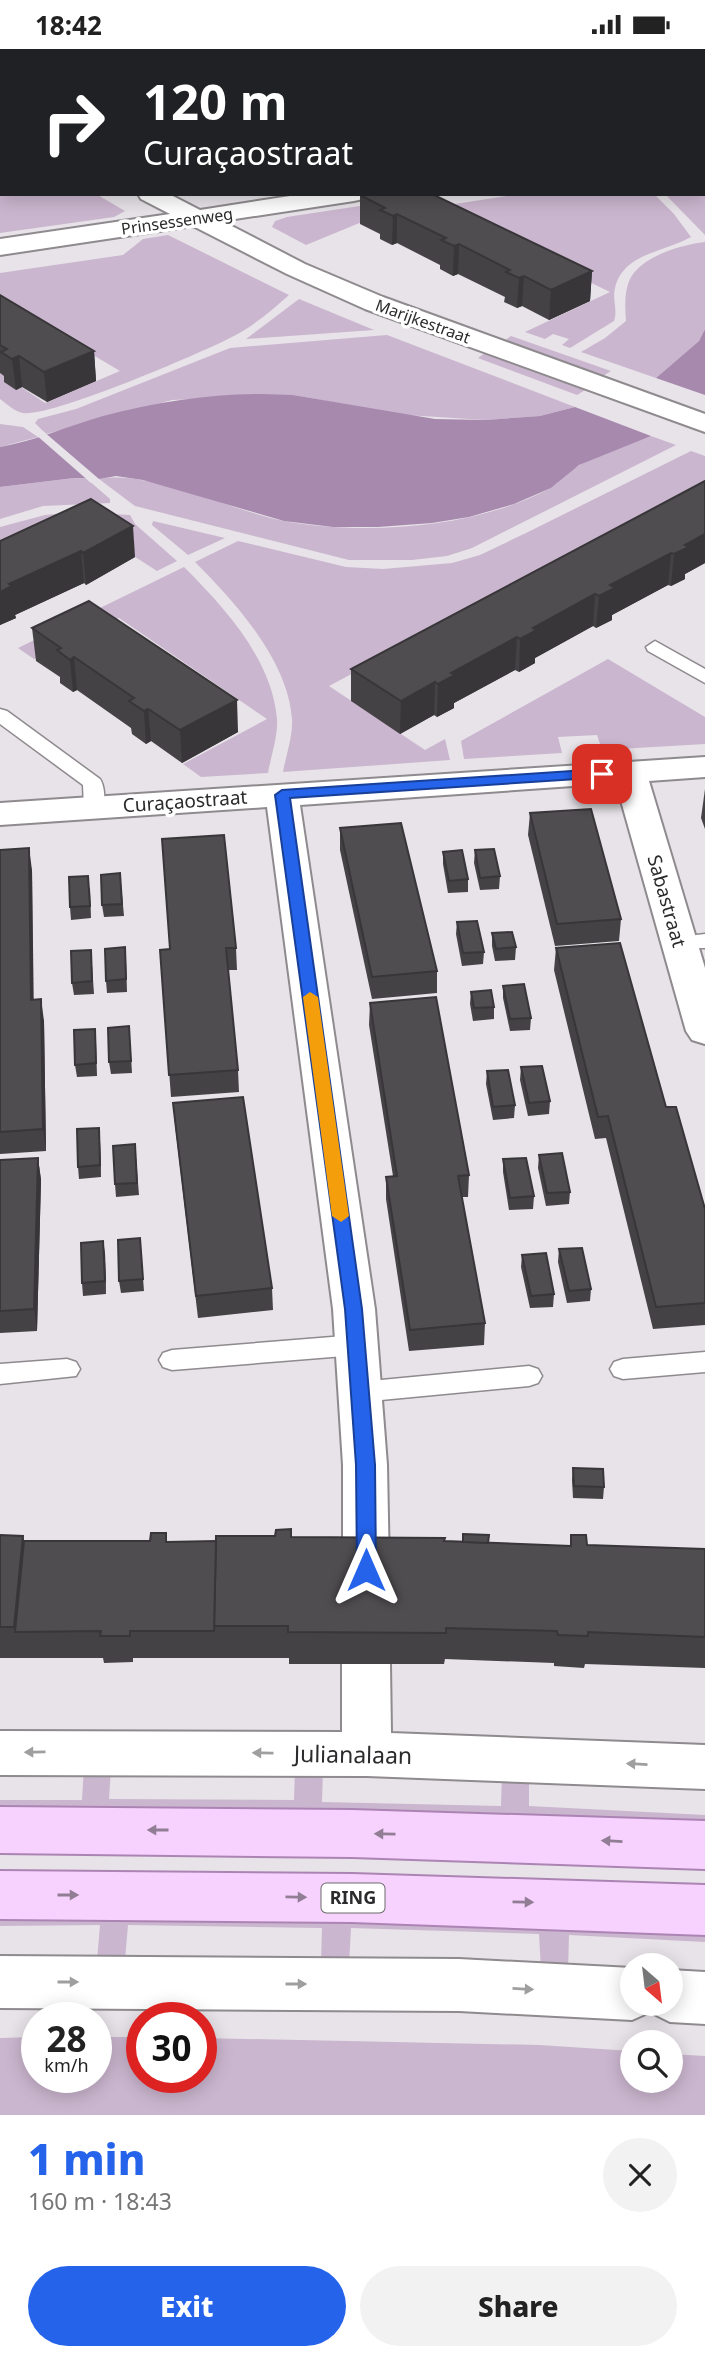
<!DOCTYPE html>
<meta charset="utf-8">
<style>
body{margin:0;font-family:"Noto Sans",sans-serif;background:#f2f2f2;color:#222;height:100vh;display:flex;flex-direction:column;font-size:26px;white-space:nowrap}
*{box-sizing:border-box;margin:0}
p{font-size:23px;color:#767676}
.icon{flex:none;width:38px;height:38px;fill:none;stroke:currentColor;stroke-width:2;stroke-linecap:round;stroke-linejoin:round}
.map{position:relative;height:2066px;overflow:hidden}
.side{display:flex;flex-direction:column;background:#fff;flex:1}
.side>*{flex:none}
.banner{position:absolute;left:0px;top:0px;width:705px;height:147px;box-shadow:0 4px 18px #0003;background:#202124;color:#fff;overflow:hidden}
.needle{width:46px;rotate:152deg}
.controls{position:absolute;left:620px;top:1904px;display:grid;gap:14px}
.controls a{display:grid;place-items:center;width:63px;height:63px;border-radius:50%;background:#fff;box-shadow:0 4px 18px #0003;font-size:35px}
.speed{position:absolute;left:21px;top:1953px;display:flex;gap:14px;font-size:35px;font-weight:700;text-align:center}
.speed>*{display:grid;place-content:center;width:91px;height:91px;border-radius:50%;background:#fff;box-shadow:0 4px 18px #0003;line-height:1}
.speed small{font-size:18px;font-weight:400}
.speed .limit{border:10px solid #d22;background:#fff;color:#111}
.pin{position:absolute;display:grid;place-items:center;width:60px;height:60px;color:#fff;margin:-30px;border-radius:14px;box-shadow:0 4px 10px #0006}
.me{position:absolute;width:77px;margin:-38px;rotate:0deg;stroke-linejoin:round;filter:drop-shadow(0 0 5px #0008)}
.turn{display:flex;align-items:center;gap:24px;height:147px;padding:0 28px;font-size:32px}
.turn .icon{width:91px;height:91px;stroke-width:2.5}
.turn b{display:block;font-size:49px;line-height:60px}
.round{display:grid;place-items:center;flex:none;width:74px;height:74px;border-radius:37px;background:#f2f2f2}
.overview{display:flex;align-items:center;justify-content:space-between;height:119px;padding:0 28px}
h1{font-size:42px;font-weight:800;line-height:52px;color:#2563eb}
.cta{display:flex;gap:14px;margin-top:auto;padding:14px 28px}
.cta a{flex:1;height:80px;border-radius:42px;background:#2563eb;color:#fff;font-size:28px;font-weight:800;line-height:80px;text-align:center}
.cta a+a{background:#f2f2f2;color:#222}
.status{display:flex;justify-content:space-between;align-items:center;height:49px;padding:0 35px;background:#fff;direction:ltr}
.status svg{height:19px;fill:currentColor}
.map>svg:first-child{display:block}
.green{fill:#cbb6cf}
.water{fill:#a789ae}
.pier{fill:#e7e3e8}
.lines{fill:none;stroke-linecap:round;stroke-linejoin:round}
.lane-casing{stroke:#8e8a8e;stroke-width:3}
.street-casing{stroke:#8e8a8e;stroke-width:4}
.primary-casing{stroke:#ac84b4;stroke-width:4}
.lane{fill:#fff;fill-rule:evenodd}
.street{fill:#fff;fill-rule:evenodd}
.primary{fill:#f7d2fe;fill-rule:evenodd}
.wall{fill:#454246}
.shaded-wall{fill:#383639}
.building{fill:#504d51;stroke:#383639;stroke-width:2}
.oneway{fill:#a09fa0}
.oneway2{fill:#917e95}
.route{fill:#2563eb;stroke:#184099;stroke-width:2}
.slow{fill:#f59e0b}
.labels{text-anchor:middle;stroke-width:7;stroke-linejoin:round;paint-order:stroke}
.far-street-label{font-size:16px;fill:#2b2a2c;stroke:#fff}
.shield{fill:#fff;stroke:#6b6a6b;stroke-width:2}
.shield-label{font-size:18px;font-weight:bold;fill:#2b2a2c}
.street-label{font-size:19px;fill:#2b2a2c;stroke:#fff}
.near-street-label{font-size:23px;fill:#2b2a2c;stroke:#fff}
</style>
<div class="status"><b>18:42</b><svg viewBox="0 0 49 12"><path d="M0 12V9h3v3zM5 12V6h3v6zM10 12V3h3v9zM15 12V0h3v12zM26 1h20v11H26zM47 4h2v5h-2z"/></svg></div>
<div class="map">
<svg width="705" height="2066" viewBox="0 0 705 2066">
<rect width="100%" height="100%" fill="#e7e3e8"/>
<g class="green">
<path d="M704,106h1v80l-40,-41h39z"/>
<path d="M6,145h90l29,17 -11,6 -114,16v-37z"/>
<path d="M519,145h135l20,20 17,23c-26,15 -68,16 -76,51 -3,12 3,22 -1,33l-44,27 -8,-3 7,-6 -16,-5 -8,5 -20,-7 85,-40 -181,-88 13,2z"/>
<path d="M406,150l7,2 -107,44 -34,-18 3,-6 12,-4z"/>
<path d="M168,186l121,60c-19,17 -38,33 -61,44 -32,16 -176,78 -205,74 -8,-1 -16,-9 -23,-14v-26l45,30 75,-32 -120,-71v-27l123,-18 20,-16z"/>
<path d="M705,193v87l-6,12 -43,37 -75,-26 24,-14 21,-17c-1,-14 -2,-31 5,-44 14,-22 50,-32 74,-35z"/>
<path d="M299,250l75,31 -128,9z"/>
<path d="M387,286l188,72 -35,9 -54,4 -81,-5 -112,-20 -121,5 -126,34 -11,-11 3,-4 38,-10 154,-61z"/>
<path d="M511,287l100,35 -8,5 -99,-35z"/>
<path d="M485,304l100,37 -8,5 -99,-37z"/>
<path d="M0,375l23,3 15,10 -38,10z"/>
<path d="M651,387l25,9 -204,103 -25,8 -35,4h-63l-214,-54 -36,-27c49,-10 133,32 185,42 81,15 191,7 265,-32 10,-6 18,-17 29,-23 21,-14 50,-21 73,-30z"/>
<path d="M691,402l14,5v29l-376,201 96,64 20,-11 5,21 -167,12c3,-17 10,-36 9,-53 -4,-59 -58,-118 -97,-157l43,-21 108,26 37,2 69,-6 28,-8 46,-22z"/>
<path d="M74,429l13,1 23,20v4l-67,3 -43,13v-32z"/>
<path d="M75,463l55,3 5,9 42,37 -20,10 -84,-54 -73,34v-24l45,-12z"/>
<path d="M153,472l72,17 -37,17 -36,-30z"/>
<path d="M184,518c40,40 88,92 93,152 1,17 -6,37 -9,54l-67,4 -18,-13 84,-45 -148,-101 -85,41 -16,-11z"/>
<path d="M608,610l97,58v27l-103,6 -5,-15 -39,2 4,16 -98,6 -3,-18z"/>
<path d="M84,1718l27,1 -2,31 185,1 1,-31h28l-1,33 179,4 1,-32 27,1v31l176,9v8l-325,-12 -380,-3v-8h82z"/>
<path d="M133,1867l572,15v11l-136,-7 -1,36 -27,-1 -2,-36 -188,-6 -2,36 -28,-1 1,-35 -194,-3 -3,35 -28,1 3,-36 -100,1v-9z"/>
<path d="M37,1988v40h59v-40h46v40h59v-39l338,7 93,6v30h38v-27l35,2v59h-705v-77z"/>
</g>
<g class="water">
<path d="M705,280v66l-49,-17 43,-37z"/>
<path d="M262,345l31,1 142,24 51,1 54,-4 35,-9 76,29 -72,29 -28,23 -37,16 -45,13 -37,6 -54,4h-45l-49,-6 -141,-41 -27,-4 -17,3 -25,-1 -74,9v-40c35,-6 68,-21 103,-31 53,-14 105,-22 159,-22z"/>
</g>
<path class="pier" d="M43,382l56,48 4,3 -12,1 -56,-49z"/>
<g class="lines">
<g class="lane-casing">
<g id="lane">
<path d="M655,592l50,28v14l-57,-32 -2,-4z"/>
<path d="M0,660l7,2 93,68c5,7 6,26 1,33h-14l-3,-4 -1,-23 -83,-61z"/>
<path d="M705,885v14h-34l-3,-5 3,-5z"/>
<path d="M357,1286l9,3 4,7 -4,7 -9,3 -185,15 -9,-3 -4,-7 4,-7 9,-3z"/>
<path d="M705,1303v20l-82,7 -9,-3 -4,-7 4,-7 9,-3z"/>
<path d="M67,1310l9,3 4,7 -4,7 -76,8v-20z"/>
<path d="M529,1317l9,3 4,7 -4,7 -9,3 -169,16 -9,-3 -4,-7 4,-7 9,-3z"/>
</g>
</g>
<g class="street-casing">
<g id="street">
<path d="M0,59l2,1v14l-2,-1z"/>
<rect x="704" y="86" width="1" height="14"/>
<path d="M138,145h31l31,16 103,-16h63l-3,5 -9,2 -132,20 83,43 78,33 322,117v18l-340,-123 -78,-35 -94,-48 -193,29v-16l170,-25 -29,-15z"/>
<path d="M705,708v20l-56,4 56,187v76l-13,-4 -6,-9 -70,-248 -316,22 75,504 12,156 2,105 -7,14 -16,6 -16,-6 -7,-14v-105l-10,-156 -66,-502 -267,18v-22z"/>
<path d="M366,1594l17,6 7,15 1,69 314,12v44l-338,-13 -367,-1v-44l342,1v-68l7,-15z"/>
<path d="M0,1907l459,3 173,9v36h38v-34l35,2v52l-35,-2 -20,-10 -18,8 -173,-9 -459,-3z"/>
</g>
</g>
<g class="primary-casing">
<g id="primary">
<path d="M0,1758l352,3 353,11v48l-353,-12 -352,-4z"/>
<path d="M0,1822l352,3 353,11v50l-353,-13 -352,-3z"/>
</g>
</g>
<use href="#lane" class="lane"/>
<use href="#street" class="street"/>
<use href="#primary" class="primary"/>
</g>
<g class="wall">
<path d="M4,0h104l3,2h-107z"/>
<rect x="536" y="0" width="73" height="2"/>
<path d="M615,0h44l-3,2h-12l-3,-2 -4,2h-19l1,-1z"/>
<path d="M705,49v28l-1,-1v-26z"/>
<path d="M360,146l232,76 -2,30 -41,19 -27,-14 -5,2 -13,-6 1,-5 -47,-23 -5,2 -13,-7v-4l-43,-22 -5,2 -12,-6v-5l-20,-10z"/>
<path d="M0,246l94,56 2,30 -49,21 -25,-15 -6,3 -12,-8v-6l-4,-3z"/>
<path d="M705,432v82l-20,11v5l-14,7 -3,-1 -56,30v5l-16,8 -3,-2 -58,32v5l-16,9 -4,-2 -61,33v5l-17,9 -3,-2 -34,19 -49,-33v-32z"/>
<path d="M0,492l135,16 -49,28 -2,-2 -69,32 1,3 -16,7z"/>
<path d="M32,579l206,104 -56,31 -31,-22 -5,3 -14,-10 -1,-6 -54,-38 -4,2 -13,-9v-6l-24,-16z"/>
<path d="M705,740v40l-4,-11z"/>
<path d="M530,764l91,106 -2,22 -64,5 -27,-111z"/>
<path d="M340,779l97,143v22l-65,6 -32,-149z"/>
<path d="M0,801l32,20 1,129 11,22 2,130 -46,3z"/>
<path d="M475,801l25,26 -1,13 -19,1 -6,-27z"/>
<path d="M443,803l25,27v13l-20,1 -5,-29z"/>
<path d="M120,824l4,43 -20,1 -2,-12z"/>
<path d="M90,839l1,30 -20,2 -1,-13z"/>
<path d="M457,873l27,30 -1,12 -21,2 -6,-32z"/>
<path d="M492,884l24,14 -1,13 -20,1 -3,-15z"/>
<path d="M236,899l1,22h-9l10,100 1,22 -68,5 -11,-147z"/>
<path d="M556,899l110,159 39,102v116l-52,4 -47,-191 -11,1 -41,-169z"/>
<path d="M91,901l3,44 -20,1 -2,-12z"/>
<path d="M126,911l1,32 -20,1 -1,-12z"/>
<path d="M503,937l28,32 -1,12 -20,1 -7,-33z"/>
<path d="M471,943l23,15v12l-21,2 -3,-17z"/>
<path d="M370,954l99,172 -1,22h-6l23,126 -1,22 -75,6 -23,-152v-22l7,-1 -24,-151z"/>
<path d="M130,990l2,34 -21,1 -2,-12z"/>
<path d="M96,993l1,34 -20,1 -2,-12z"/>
<path d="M521,1018l29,34 -1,13 -21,2 -8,-36z"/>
<path d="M487,1022l28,34 -1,13 -21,2 -7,-36z"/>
<path d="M173,1054l99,185 1,22 -75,8 -23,-193z"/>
<path d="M100,1092l1,36 -22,2 -1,-12z"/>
<path d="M135,1095l4,51 -23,2 -1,-13z"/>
<path d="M539,1106l31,37 -1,12 -23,2 -8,-38z"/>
<path d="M38,1109l3,22 -4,151 -37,2v-173z"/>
<path d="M503,1110l31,37 -1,13 -24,1 -6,-38z"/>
<path d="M140,1189l4,53 -23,2 -2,-12z"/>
<path d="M559,1200l32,40 -1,12 -23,2 -9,-41z"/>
<path d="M105,1204l1,41 -23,2 -1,-13z"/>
<path d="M522,1206l32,39 -1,13 -23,1 -9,-41z"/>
<path d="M573,1419l31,19 -1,12 -30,-1 -1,-18z"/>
<path d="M0,1486l23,1 1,5h192l76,-4 278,9 1,-11 16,10 118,4v121v-2l-120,-4 -1,4 -30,-2v-3l-109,-4 -1,5h-155v-6h-156v4l-29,1 -1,-5h-103z"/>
</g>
<g class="shaded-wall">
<rect x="11" y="0" width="15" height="2"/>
<path d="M328,0h15v2h-19z"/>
<path d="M395,0h19l-5,2h-14z"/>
<path d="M487,0h20v2h-25z"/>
<path d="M687,0h9v2h-13z"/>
<path d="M0,4h2v10l-2,1z"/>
<rect x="0" y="107" width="2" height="20"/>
<path d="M397,165v29l-5,2 1,-29z"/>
<path d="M459,195l-1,30 -5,2 1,-30z"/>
<path d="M592,222l-2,30 -41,19 2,-30z"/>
<path d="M524,227l-2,30 -5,2 2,-30z"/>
<path d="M94,302l2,30 -49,21 -3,-30z"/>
<path d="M19,307l3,31 -6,3 -4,-31z"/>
<path d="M133,477l2,31 -49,28 -3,-32z"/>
<path d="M705,485v29l-20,11v5l-14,7 3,-32 11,-9z"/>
<path d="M81,502l3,32 -69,32 1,3 -16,7v-33l9,-8z"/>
<path d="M671,504l-3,32 -56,30v5l-16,8 3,-32 11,-11z"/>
<path d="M595,545l-2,32 -58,32v5l-16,9 1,-33 13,-11z"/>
<path d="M517,588l-2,33 -61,33v5l-17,9 1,-33 13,-11z"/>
<path d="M74,608l3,33 -4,2 -3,-32z"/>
<path d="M435,633l-1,33 -34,19 1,-33z"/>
<path d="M237,651l1,32 -56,31 -2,-33z"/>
<path d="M148,660l3,32 -5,3 -2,-33z"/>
<path d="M29,799l3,22 2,152 -3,-22z"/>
<path d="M41,950l3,22 2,130 -3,-22z"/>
<path d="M99,1079l1,13 1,36 -1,-12z"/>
<path d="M38,1109l3,22 -4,151 -3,-22z"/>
<path d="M103,1192l2,12 1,41 -1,-13z"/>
<path d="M23,1487l6,32 -14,64 -1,-5z"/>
</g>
<g class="building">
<path d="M54,0h54l3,2h-53z"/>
<path d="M260,0h68l-4,2h-69z"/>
<path d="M369,0h5l4,2h-14z"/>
<path d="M426,0h61l-5,2h-61z"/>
<path d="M544,0h45l-2,1 2,1h-50z"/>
<path d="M622,0h6l5,2h-15z"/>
<path d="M670,0h17l-4,2h-17z"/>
<path d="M705,49v17l-1,-1v-15z"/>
<path d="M0,83l2,1v23h-2z"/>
<path d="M363,145h69l160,77 -41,19 -27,-14 -5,2 -13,-6 4,-2 -51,-26 -5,2 -13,-6 5,-2 -49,-24 -4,2 -13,-6 5,-2 -25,-13z"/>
<path d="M0,246l94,56 -50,21 -25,-16 -7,3 -11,-7 6,-3 -7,-4z"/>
<path d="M705,432v53l-20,11 4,2 -15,7 -3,-1 -61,32 5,3 -16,8 -4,-2 -62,34 4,2 -17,9 -3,-2 -66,36 4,2 -17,9 -3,-2 -34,19 -50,-32z"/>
<path d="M91,450l42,27 -50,27 -2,-2 -72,33 3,2 -12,6v-51z"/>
<path d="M89,552l148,99 -57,30 -32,-21 -4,2 -15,-10 5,-3 -60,-41 -4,3 -13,-10 4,-2 -29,-20z"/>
<path d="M591,760l30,110 -64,5 -27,-111z"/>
<path d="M401,774l36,148 -65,6 -32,-149z"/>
<path d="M224,786l12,113h-10l12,122 -69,5 -9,-125 10,-1 -8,-110z"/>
<path d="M29,799l2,152 10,-1 2,130 -43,3v-282z"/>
<path d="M494,800l6,27 -20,2 -5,-28z"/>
<path d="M462,801l6,29 -19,2 -6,-29z"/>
<path d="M120,824l2,31 -20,1 -1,-30z"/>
<path d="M88,827l2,30 -20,1 -1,-30z"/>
<path d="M477,872l7,31 -21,1 -6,-31z"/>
<path d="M512,883l4,15 -20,2 -4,-16z"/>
<path d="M620,894l46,164h10l29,102v94l-49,4 -48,-191 -10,1 -42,-169z"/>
<path d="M125,898l1,32 -20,2 -1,-32z"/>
<path d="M91,901l1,31 -20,2 -1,-32z"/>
<path d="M524,935l7,34 -21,1 -7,-33z"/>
<path d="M491,941l3,17 -20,1 -3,-16z"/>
<path d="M436,948l33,178 -11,1 27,147 -75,7 -24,-153 11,-1 -27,-173z"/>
<path d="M129,977l2,35 -22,1 -1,-34z"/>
<path d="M95,980l1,34 -21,2 -1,-35z"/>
<path d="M542,1017l8,35 -21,2 -8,-36z"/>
<path d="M508,1021l7,35 -22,2 -6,-36z"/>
<path d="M243,1048l29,191 -76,8 -23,-193z"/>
<path d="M99,1079l1,37 -22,2 -1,-38z"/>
<path d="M135,1095l2,39 -22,1 -2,-38z"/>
<path d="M562,1104l8,39 -23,1 -8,-38z"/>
<path d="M38,1109l-4,151 -34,2v-151z"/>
<path d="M526,1109l8,38 -24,2 -7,-39z"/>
<path d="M140,1189l3,41 -24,2 -1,-41z"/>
<path d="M103,1192l2,40 -23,2 -1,-40z"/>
<path d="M582,1199l9,41 -22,2 -10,-42z"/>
<path d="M546,1204l8,41 -23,2 -9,-41z"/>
<path d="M573,1419l30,1 1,18 -30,-1z"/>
<path d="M291,1480v8l154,1 -1,3 127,5v-11h15l1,10 118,4v88l-117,-5v4l-30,-1 -1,-4 -111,-3v5l-158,-1v-6h-74l2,-90h59l1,-6z"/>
<path d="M151,1484h15v9l50,-1 -2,90h-84v5h-30l1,-5 -86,1 9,-91h126z"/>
<path d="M463,1485l26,1 -1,8 -25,-1z"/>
<path d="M0,1486l23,1 -9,91h-14z"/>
</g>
<defs><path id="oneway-solid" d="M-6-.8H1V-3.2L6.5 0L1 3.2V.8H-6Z" transform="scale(1.75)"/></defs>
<g class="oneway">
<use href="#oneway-solid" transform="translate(35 1703) rotate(179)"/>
<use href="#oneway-solid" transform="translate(263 1704) rotate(-179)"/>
<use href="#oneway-solid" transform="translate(637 1715) rotate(-177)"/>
<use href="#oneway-solid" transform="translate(68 1933)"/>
<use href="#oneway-solid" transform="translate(296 1935)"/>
<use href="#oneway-solid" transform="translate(523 1940) rotate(3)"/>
</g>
<g class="oneway2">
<use href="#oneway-solid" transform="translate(158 1781) rotate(180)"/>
<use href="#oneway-solid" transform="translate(385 1785) rotate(-179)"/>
<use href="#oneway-solid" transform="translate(612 1792) rotate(-177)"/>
<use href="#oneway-solid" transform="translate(68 1846)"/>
<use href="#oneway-solid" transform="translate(296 1848) rotate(1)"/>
<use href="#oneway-solid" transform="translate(523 1853) rotate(1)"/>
</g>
<path class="route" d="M602,720l5,2v6l-317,21 72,511 13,156 1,105 -3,6 -7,2 -6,-2 -3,-6 -1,-105 -11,-156 -70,-514 7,-5z"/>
<path class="slow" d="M310,943l8,5 31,219 -8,6 -9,-6 -29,-219z"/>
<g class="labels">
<g class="far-street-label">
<text transform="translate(177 172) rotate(-8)" y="6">Prinsessenweg</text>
<text transform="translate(423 272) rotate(20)" y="6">Marijkestraat</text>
</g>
<rect class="shield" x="321.5" y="1834.5" width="63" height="29" rx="5"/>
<g class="shield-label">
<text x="353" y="1855">RING</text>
</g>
<g class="street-label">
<text transform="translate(185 752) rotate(-4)" y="7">Curaçaostraat</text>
<text transform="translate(667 852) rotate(74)" y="7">Sabastraat</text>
</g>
<g class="near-street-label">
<text transform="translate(353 1706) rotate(1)" y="8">Julianalaan</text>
</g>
</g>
</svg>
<div class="controls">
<a><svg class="needle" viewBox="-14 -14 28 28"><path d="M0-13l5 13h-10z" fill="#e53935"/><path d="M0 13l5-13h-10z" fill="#767676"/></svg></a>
<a><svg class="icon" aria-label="search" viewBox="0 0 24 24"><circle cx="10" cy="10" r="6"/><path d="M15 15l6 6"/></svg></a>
</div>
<div class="speed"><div>28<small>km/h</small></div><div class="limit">30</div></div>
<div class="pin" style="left:602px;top:725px;background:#d93025"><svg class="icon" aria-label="arrive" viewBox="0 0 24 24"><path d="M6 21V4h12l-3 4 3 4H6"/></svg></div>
<svg class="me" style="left:366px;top:1521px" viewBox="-20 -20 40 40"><path d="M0-17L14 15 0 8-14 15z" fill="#2563eb" stroke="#fff" stroke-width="4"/></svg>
<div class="banner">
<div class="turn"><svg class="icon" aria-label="right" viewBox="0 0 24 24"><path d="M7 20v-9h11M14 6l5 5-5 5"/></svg><div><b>120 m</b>Curaçaostraat</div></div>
</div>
</div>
<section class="side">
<div class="overview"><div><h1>1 min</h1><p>160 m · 18:43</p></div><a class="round"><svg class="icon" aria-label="close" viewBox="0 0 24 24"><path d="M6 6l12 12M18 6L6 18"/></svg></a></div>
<div class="cta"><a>Exit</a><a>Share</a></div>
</section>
